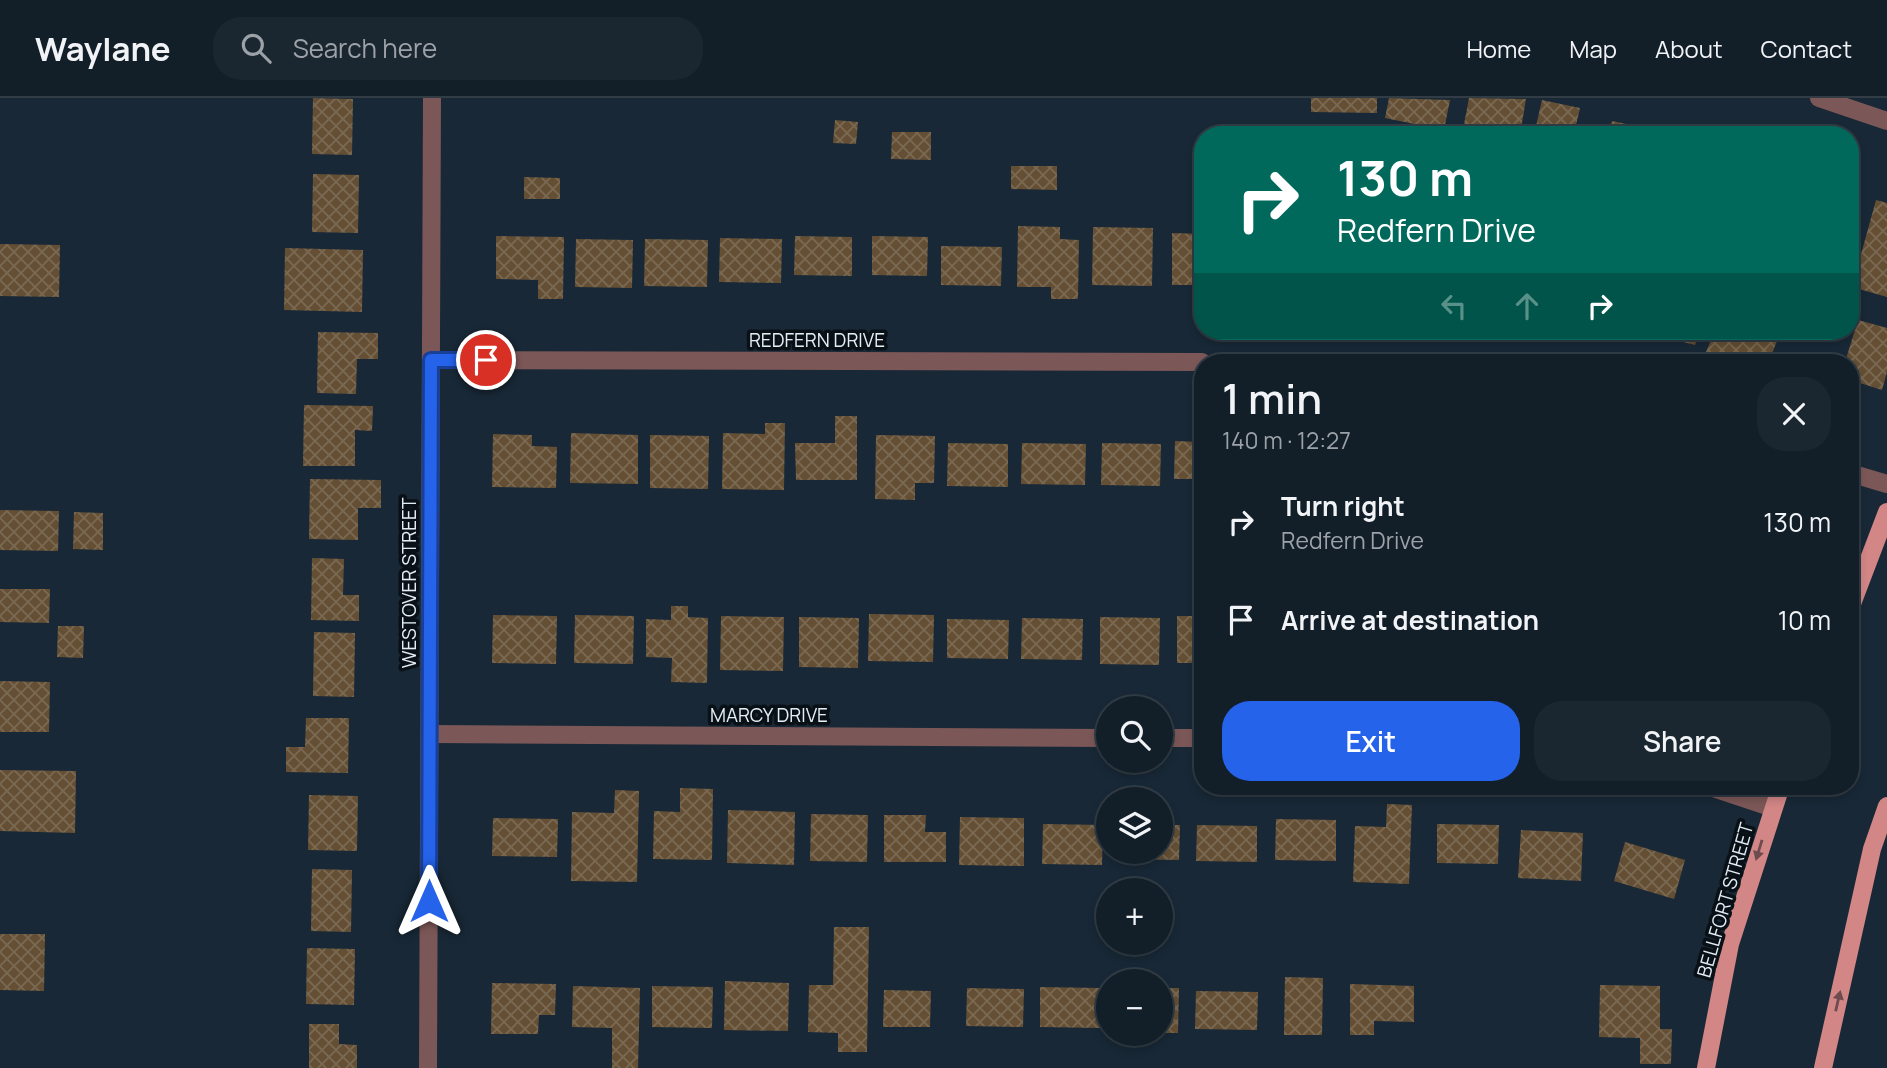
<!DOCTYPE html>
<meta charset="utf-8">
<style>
body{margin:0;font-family:Manrope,sans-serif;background:#1b2730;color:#f1f3f6;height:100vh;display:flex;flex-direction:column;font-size:26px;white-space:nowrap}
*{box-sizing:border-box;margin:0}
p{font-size:23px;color:#9ca2a8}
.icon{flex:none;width:38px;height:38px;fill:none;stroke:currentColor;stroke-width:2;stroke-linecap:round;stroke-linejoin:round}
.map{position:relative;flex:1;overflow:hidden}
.side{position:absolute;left:1194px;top:256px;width:665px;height:441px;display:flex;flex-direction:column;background:#121e28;border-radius:28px;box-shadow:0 4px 10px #0003,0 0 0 2px #313c45}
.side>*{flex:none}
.banner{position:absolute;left:1194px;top:28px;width:665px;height:214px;border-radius:28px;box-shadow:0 4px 10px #0003,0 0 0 2px #313c45;background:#00695c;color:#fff;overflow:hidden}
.tools{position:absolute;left:1096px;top:598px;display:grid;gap:14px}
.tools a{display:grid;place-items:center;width:77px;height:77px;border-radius:50%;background:#121e28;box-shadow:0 4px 10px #0003,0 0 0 2px #313c45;font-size:35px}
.pin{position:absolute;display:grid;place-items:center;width:60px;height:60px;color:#fff;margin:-30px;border:4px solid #fff;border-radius:50%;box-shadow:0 2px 7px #0007}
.me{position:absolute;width:77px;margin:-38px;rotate:0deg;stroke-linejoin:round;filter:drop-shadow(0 0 5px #0008)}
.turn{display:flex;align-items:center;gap:24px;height:147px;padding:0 28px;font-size:32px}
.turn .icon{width:91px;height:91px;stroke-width:2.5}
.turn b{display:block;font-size:49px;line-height:60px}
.lanes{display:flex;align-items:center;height:66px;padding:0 28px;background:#0003;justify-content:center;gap:35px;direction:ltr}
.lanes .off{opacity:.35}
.round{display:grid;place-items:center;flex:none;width:74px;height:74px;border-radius:28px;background:#1b2730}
.head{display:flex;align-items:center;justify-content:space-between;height:119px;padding:0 28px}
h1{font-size:42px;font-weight:600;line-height:52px}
.cta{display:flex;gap:14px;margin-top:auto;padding:14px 28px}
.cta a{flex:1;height:80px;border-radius:28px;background:#2563eb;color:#fff;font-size:28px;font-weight:600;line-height:80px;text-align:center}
.cta a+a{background:#1b2730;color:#f1f3f6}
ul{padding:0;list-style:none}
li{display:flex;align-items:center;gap:21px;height:98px;padding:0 28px}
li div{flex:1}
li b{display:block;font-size:26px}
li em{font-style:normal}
header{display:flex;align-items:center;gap:42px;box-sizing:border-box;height:98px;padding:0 35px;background:#121e28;border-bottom:2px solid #313c45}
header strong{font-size:33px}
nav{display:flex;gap:38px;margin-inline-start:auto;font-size:24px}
.search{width:490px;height:63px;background:#1b2730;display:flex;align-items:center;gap:18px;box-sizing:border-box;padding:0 24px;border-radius:28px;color:#9ca2a8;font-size:26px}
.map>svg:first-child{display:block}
.building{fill:url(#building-cross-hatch)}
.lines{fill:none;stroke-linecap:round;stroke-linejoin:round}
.minor{stroke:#7c5757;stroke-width:18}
.major{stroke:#d28686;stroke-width:18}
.oneway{fill:#6e4b4e}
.route-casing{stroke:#184099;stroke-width:18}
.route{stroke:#2563eb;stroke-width:12}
.labels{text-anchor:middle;stroke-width:7;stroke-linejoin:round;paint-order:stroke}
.street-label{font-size:19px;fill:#e2edf6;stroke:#091016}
</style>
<header>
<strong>Waylane</strong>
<div class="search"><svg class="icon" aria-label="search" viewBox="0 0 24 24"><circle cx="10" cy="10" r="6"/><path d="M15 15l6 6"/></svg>Search here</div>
<nav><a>Home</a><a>Map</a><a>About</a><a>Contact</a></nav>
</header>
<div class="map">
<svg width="1887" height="970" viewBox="0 0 1887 970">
<defs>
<pattern id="building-cross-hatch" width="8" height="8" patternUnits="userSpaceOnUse" patternTransform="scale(1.75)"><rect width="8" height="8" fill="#644f34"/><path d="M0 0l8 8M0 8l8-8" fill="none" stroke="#7a6952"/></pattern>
</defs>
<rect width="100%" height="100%" fill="#182836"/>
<g class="building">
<path d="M313,0l40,1 -1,56 -40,-1z"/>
<path d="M1311,0h66v15l-66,-1z"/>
<path d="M1389,0l61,2 -6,30 -59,-12z"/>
<path d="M1469,0l57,1 -6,36h-58z"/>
<path d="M1542,2l38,8 -4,17 20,5 -1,5h-61z"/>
<path d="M835,22l23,2 -2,22 -23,-1z"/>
<path d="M1612,23l61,13v1h-64z"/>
<path d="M892,34h39v28l-40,-1z"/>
<path d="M1011,68h46v24l-46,-1z"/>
<path d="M313,76l46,1 -1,58 -46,-1z"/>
<path d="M524,79l36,1v21h-36z"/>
<path d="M1876,102l11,3v94l-35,-10z"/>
<path d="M1018,128l42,1v12l19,1 -1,59h-27v-12h-34z"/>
<path d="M1093,129l60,1 -1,58 -60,-1z"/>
<path d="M1172,135l30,1v51h-30z"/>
<path d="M496,138l68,1 -1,62h-25v-19l-42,-1z"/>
<path d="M795,138l57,1v39l-58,-1z"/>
<path d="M872,138l56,1 -1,39 -55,-1z"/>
<path d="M720,140l62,1 -1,44 -62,-1z"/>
<path d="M576,141l57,1 -1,48 -57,-1z"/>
<path d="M645,141l63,1 -1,47 -63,-1z"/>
<path d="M0,146l60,1 -1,52 -59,-1z"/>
<path d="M941,148l61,1 -1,39 -60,-1z"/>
<path d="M285,150l78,2 -1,62 -78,-2z"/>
<path d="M1858,222l29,8v44l-5,18 -22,-7 -5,17 -5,-2v-36h-5z"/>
<path d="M1641,233h58l-4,14z"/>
<path d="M1715,233h66l-12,30 -19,-8 -4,9h-15l-25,-10z"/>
<path d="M318,234l60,1v26h-21l-1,35 -39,-1z"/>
<path d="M304,307l69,1 -1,25 -17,-1v36h-52z"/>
<path d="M835,318h22v64h-61l-1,-37h40z"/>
<path d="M765,325h20l-1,67 -62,-1 1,-56 42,1z"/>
<path d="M571,335l67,2v49l-68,-1z"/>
<path d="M493,336l39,1v11l25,1 -1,41 -64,-1z"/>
<path d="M650,337l59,1 -1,53 -58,-1z"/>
<path d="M876,337l59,1 -1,47h-19v17l-40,-1z"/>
<path d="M1175,343l27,1v37h-28z"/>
<path d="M948,345l60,1v43l-61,-1z"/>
<path d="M1022,345l64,1 -1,41 -64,-1z"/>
<path d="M1102,345l59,1 -1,42 -59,-1z"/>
<path d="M310,381l71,1v28h-23v32l-49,-1z"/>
<path d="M0,412l59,1 -1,40 -58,-1z"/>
<path d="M74,414l29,1v37l-30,-1z"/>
<path d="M312,460l32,1 -1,36h16v26l-48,-1z"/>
<path d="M0,491h50l-1,34 -49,-1z"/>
<path d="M671,508h17v11l20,1 -1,65 -36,-1 1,-24 -26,-1v-38l25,1z"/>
<path d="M869,516l65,1 -1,47 -65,-1z"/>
<path d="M493,517l64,1 -1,48 -64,-1z"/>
<path d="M575,517l59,1 -1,48 -59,-1z"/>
<path d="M721,518l63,1 -1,54 -63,-1z"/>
<rect x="1177" y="518" width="25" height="47"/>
<path d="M799,519l60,1 -1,50 -59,-1z"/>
<path d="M1100,519l60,1 -1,47 -59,-1z"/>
<path d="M1022,520l61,1 -1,41 -61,-1z"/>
<path d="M947,521l62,1 -1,39 -61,-1z"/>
<path d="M58,528h26l-1,32 -26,-1z"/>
<path d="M314,534l41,1 -1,64 -41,-1z"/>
<path d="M0,583l50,1 -1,50h-49z"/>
<path d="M306,620h43l-1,55 -62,-1v-25h19z"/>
<path d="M0,672l76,1 -1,62 -75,-2z"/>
<path d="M680,690l33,1 -1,71 -59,-1 1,-48 26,1z"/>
<path d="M615,692l24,1 -2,91 -66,-1 1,-69 42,1z"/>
<path d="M309,697l49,1 -1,55 -49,-1z"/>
<path d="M1387,706l25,1 -3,79 -56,-2 2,-56 31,1z"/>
<path d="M728,712l67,2 -1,53 -67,-2z"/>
<path d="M811,716l57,1 -1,47 -57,-1z"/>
<path d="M884,717h42l-1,17h21v30h-62z"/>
<path d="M960,719l64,1v48l-65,-1z"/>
<path d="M493,720l65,1 -1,38 -65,-1z"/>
<path d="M1276,721l60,1v41l-61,-1z"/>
<path d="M1043,726l60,1 -1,40 -60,-1z"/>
<path d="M1437,726l62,1 -1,39 -61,-1z"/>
<path d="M1160,727h20l-1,35 -63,-1 1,-7h43z"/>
<path d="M1197,727l60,1v36l-61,-1z"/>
<path d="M1521,732l62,3 -2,48 -63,-3z"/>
<path d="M1625,744l60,18 -11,39 -60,-18z"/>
<path d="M312,771l40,1 -1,62 -40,-1z"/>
<path d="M834,829h35l-2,125h-29v-19l-30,-1 1,-47h24z"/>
<path d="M0,836h45l-1,57 -44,-1z"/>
<path d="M307,850l48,1 -1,56 -48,-1z"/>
<path d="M1285,879l38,1 -1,57h-38z"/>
<path d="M725,883l64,2 -1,48 -64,-1z"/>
<path d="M492,885l64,1 -1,31h-16l-1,19h-47z"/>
<path d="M1350,886l64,2v36l-40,-1v14h-24z"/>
<path d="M1600,887l60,1v43h12l-1,35h-31v-26l-41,-1z"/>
<path d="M573,888l67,2 -2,80h-26v-40l-40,-1z"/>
<path d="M652,888l61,1 -1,41 -60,-1z"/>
<path d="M1040,889l61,1 -1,40 -60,-1z"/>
<path d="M967,890l57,1 -1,38 -57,-1z"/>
<path d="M1160,890h19l-1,45h-18z"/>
<path d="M884,892l47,1 -1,36h-47z"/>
<path d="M1196,893l62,1 -1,38 -62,-1z"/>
<path d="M309,926h30v20l18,1v23h-48z"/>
</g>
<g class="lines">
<g class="minor">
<path d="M1819,0l68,23"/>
<path d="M431,262l771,2"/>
<path d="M1850,375l37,11"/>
<path d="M430,636l678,4"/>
<path d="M1160,640h42"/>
<path d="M1707,688l66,22"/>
<path d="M428,970l4,-970"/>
</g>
<g class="major">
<path d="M1850,511l37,-97"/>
<path d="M1706,970l24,-124 51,-158"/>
<path d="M1823,970l49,-219 15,-43"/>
</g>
</g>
<defs><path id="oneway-solid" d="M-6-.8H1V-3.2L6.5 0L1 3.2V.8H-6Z" transform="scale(1.75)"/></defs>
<g class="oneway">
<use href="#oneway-solid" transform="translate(1759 752) rotate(107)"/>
<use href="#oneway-solid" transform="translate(1838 903) rotate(-77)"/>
</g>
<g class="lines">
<g class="route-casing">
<path id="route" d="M429,803l2,-541h55"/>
</g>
<use href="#route" class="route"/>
</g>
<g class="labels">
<g class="street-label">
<text x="817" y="249">REDFERN DRIVE</text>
<text transform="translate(409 485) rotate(-90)" y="7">WESTOVER STREET</text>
<text x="769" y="624">MARCY DRIVE</text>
<text transform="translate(1725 802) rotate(-74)" y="7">BELLFORT STREET</text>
</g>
</g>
</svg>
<div class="tools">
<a><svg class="icon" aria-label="search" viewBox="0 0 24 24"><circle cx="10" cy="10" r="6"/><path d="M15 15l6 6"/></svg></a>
<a><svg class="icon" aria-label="layers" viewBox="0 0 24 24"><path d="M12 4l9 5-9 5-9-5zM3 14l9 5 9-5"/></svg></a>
<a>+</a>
<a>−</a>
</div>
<div class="pin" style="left:486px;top:262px;background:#d93025"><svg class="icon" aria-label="arrive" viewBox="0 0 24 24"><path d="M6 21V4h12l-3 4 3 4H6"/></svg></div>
<svg class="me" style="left:429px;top:803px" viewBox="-20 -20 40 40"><path d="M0-17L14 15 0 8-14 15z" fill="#2563eb" stroke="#fff" stroke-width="4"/></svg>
<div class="banner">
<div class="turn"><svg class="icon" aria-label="right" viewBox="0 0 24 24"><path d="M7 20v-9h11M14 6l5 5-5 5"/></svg><div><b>130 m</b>Redfern Drive</div></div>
<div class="lanes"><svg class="icon off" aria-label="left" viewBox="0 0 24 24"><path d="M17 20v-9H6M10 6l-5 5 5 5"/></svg><svg class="icon off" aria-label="ahead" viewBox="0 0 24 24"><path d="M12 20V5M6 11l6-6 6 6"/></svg><svg class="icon" aria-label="right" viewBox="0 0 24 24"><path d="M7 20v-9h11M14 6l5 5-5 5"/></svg></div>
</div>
<section class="side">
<div class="head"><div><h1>1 min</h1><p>140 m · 12:27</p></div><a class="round"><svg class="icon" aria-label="close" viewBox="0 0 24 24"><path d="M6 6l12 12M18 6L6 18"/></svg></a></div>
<ul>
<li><svg class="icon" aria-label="right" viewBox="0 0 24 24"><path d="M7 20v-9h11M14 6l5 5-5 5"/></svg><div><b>Turn right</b><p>Redfern Drive</p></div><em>130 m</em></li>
<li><svg class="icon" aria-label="arrive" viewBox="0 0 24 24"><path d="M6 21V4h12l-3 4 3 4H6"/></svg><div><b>Arrive at destination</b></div><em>10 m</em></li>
</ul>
<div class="cta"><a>Exit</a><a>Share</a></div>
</section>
</div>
